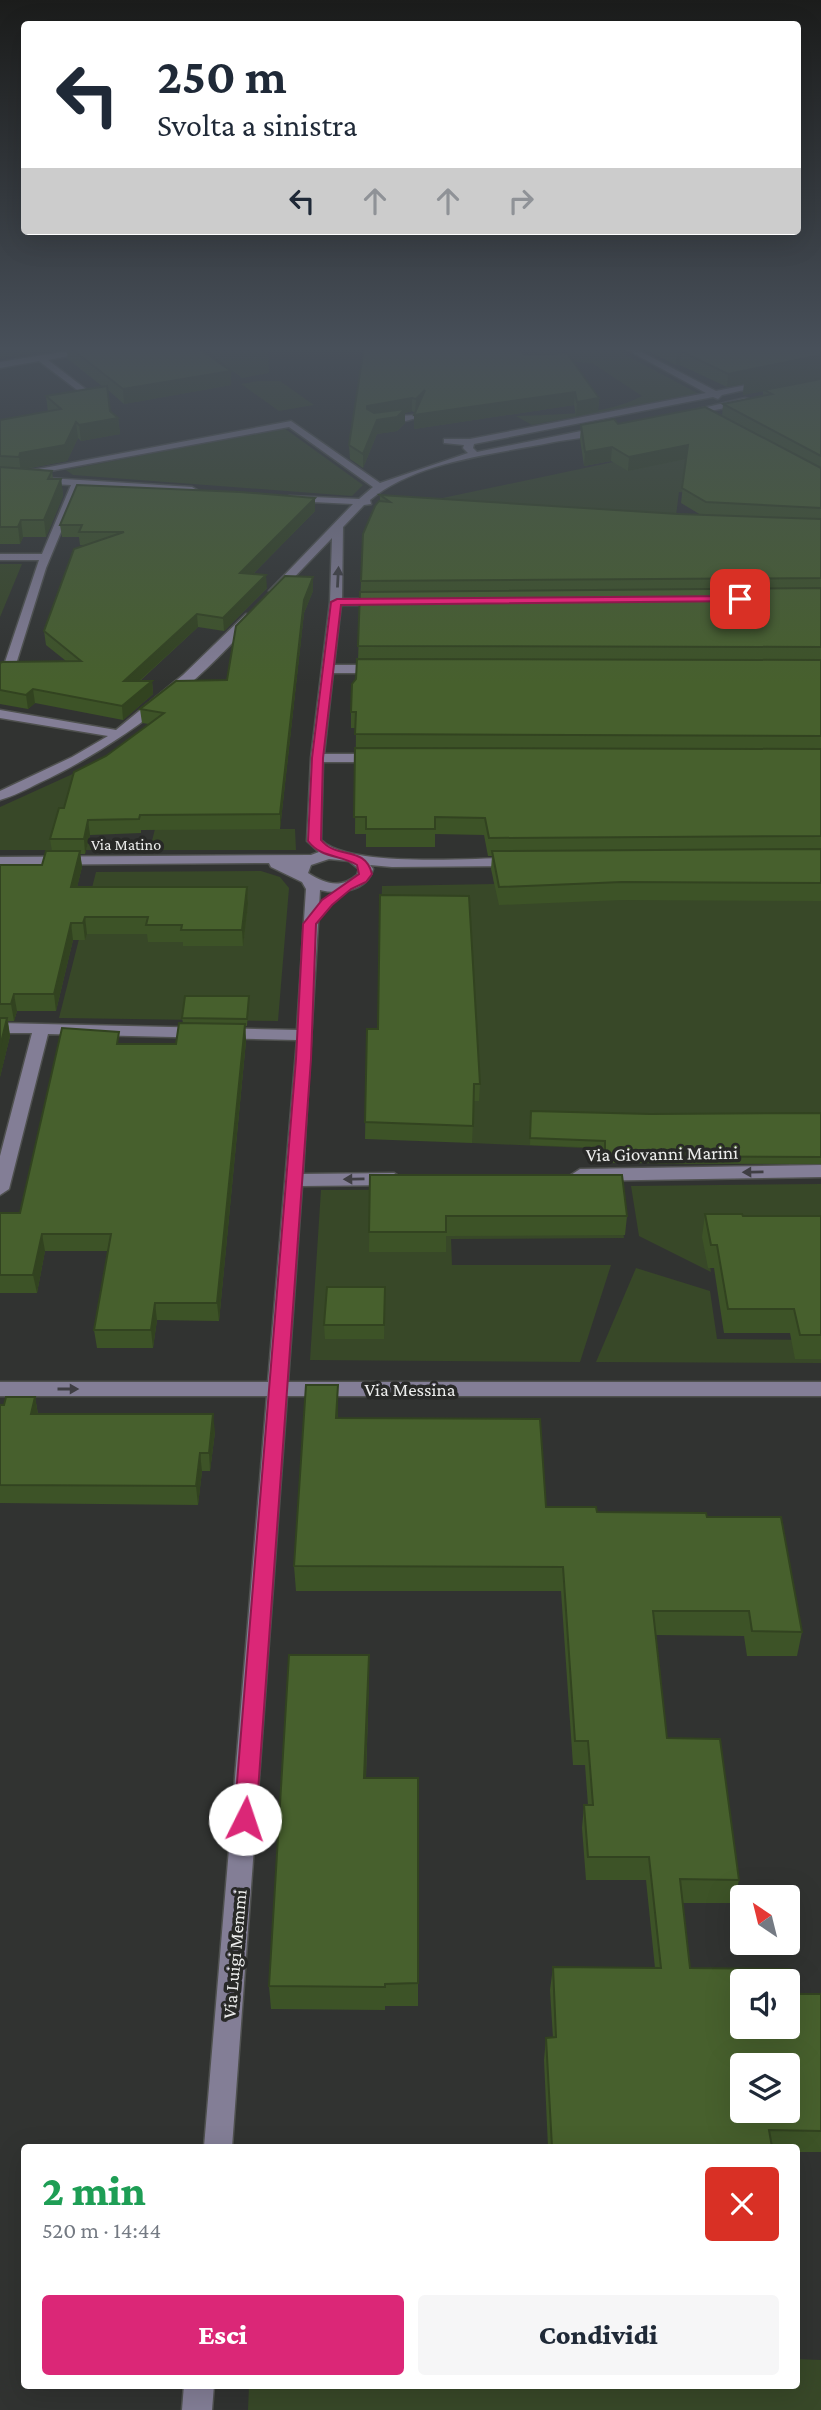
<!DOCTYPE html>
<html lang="it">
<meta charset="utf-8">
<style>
body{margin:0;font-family:"Crimson Pro",serif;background:#f6f6f7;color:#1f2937;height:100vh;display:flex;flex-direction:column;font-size:26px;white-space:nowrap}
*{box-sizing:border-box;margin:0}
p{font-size:23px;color:#747a83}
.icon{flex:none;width:38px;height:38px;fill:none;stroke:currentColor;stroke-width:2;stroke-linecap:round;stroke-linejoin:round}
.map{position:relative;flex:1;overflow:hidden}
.details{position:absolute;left:21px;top:2144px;width:779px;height:245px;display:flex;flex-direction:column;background:#fff;border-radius:7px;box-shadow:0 7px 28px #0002}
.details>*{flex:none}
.hud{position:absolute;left:21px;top:21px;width:780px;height:214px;border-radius:7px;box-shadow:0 7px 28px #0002;background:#fff;color:#1f2937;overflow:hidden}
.needle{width:46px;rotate:325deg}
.fabs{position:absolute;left:730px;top:1885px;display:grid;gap:14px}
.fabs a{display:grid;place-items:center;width:70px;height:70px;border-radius:7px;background:#fff;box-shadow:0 7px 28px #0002;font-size:35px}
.pin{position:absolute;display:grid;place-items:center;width:60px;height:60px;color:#fff;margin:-30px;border-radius:14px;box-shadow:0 4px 10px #0006}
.me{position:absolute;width:77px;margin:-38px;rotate:4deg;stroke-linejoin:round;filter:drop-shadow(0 0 5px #0008)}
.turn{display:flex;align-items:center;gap:24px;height:147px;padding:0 21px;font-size:32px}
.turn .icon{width:91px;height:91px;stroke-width:2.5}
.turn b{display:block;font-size:49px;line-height:60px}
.lanes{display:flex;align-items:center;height:66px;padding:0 21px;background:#0003;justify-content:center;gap:35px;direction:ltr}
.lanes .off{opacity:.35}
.round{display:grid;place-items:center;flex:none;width:74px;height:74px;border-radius:7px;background:#f6f6f7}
.summary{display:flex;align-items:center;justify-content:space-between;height:119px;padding:0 21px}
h1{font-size:42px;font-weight:800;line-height:52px;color:#1e9e55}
.primary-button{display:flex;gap:14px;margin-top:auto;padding:14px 21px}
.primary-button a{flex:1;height:80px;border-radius:7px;background:#db2777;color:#fff;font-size:28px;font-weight:800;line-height:80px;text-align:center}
.primary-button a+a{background:#f6f6f7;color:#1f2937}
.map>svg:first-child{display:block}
.green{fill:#384828}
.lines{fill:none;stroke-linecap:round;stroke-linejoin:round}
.minor-casing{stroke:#4f514f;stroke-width:3}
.minor{fill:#837e96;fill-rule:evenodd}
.wall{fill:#3d5327}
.shaded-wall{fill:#324320}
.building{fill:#47602d;stroke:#324320;stroke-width:2;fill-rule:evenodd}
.oneway{fill:#3f3e43}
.route{fill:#db2777;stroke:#8e194d;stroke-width:2}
.labels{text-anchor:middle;stroke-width:7;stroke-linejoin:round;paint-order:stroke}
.far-street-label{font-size:16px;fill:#ecedec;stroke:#282927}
.street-label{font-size:19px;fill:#ecedec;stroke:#282927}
</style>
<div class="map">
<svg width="821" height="2410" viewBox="0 0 821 2410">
<rect width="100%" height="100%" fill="#313331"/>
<g class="green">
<path d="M201,347h67l1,26 -27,5z"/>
<path d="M526,347h85l88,47 -167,31 -16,-9c42,-2 89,0 126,-20l-50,-33 -41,-3z"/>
<path d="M258,381h22l34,24 -35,6 -38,-27z"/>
<path d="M284,428l79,57 -11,11 -279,-21 -7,-5z"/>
<path d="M731,437l-8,58 -44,-3 -3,24 -243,-16z"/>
<path d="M0,564h22l-22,53z"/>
<path d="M99,762l-43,80 96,-1 3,-12h140l1,21h-296v-43z"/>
<path d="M261,871l19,6 9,11 -11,133 -219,-3 37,-146z"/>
<path d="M821,874v290h-170l-1,-13 -178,-8 -94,-100 4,-157 112,-2 -1,-7z"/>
<path d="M821,1184v53l-116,2 6,33 -72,-36 -8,-50z"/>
<path d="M619,1189l5,49 -173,1 1,26h159l-31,97 -270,-2 11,-170z"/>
<path d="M636,1268l74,23 7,48 104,1v23l-225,-1z"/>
<path d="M796,2359l25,1v50h-573l1,-25h547z"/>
</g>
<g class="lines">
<g class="minor-casing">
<g id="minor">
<path d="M93,347h20l-65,13 48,37v4l-3,1 -54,-41 -39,7v-6z"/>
<path d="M622,347h10l84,44 50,-10 4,3 -48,11 -4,4 -5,-2 -239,47 -1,4 4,4 124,-25 5,3c-13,8 -37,9 -52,12 -58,12 -138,19 -184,58l1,4 -7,1 -21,22 -1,72h40l6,3 -6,3h-41l-7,60h47l6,4 -6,4h-48l-9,81h53l6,4 -6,4h-54l-2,78c28,28 151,18 192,18l7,4 -7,4 -121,1 -22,-2 3,4c-6,22 -34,26 -53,21l-17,284 91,-1 9,6 -9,6 -92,1 -14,196h533v14h-534l-55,751h-28l63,-751h-267v-14h268l29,-342 -249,-6 -39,155 -9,6v-39l32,-123h-32v-10l297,7 9,-141 -4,-7 -31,-15 -2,-4 -269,2v-8l311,-2 8,-3 -12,-11 4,-83 19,-156 2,-64 -53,55 -10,-2 84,-87 -60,-3 -4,-1v-4l70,3 14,-12 -84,-60 -261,48 -5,-3 268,-51 89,62 88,-30 -5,-5 1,-3 -20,-2v-4h26l236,-46zM329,859l20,2 10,8 -2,6c-16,14 -32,9 -49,-2l3,-8z"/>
<path d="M745,398l3,1v4l-61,13 -5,-3z"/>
<path d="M415,415l2,2c-9,5 -32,8 -41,3l5,-3z"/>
<path d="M0,475l192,12 5,3 -5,3 -112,-7 -34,82 -30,96 -16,11v-9l5,-4 34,-102h-39v-6h42l29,-69 -71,-4z"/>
<path d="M246,614l10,2c-56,68 -137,130 -217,167 -12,6 -25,13 -39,17v-9l72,-34 36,-21 -108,-18v-8l116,20 67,-55z"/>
<path d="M821,1165v12l-241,4 -9,-6 9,-6z"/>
<path d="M184,2385h30l-2,25h-30z"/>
</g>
</g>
<use href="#minor" class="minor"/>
</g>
<g class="wall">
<path d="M0,347h197l34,24v14l-107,19 -16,-14 2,21 8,7 2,16 -39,7 -3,-3 -11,23 -42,8 27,2 1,8h8l2,17 -17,41h-23l-3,7h-20v-124l48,-8 -2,-16 57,-9 -35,-28 -2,-11z"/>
<path d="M364,347l160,8 75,43 -1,13 -22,5 -2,-11 -160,24 1,-16 -3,-2 -7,2v10l-8,8 -20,3 -14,34 -13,-9 -1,-14z"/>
<path d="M640,347h181v554l-200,-1 -122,5 -8,-36 1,-13h-4l-4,-21 -49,-1v13h-69v-13h-11l1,-106h-5v-16l5,-33 2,-20 3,-78 19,-79v-7l321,20 -20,-12 5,-44 -58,12 -17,-10 -27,5 -4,-27 1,-14 37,-1 104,-8 1,-12 40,-8v-5l-20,4 1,-11 -17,3 -47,-22h-4z"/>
<path d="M315,498v13l-62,63 14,14 -43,43 -26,-4 -58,54h12l1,13 -30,26 -88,-17 -7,6 -28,-5v-41l66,-2 -20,-16 -2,-14 43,-86h-7l-1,-8h-17l-2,-12z"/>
<path d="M313,577v14l-9,22 -24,216 -139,1v3l-51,2 -5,19h-5l2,13 -5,20h170l1,17 -5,42h-60v-4h-35l-1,-8h-60l-2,6h-12l-17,71h-39l-3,10h-6l2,15 -10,41v-212h42l10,-14 -2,-12 14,-31 42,-52 43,-32 -7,-1 -2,-14 87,-29z"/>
<path d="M249,996l-2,30h-2l1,15 -27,280 -62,-1 -4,28h-56l-3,-18 14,-79h-63l-8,42h-37v-80h20l101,-169h55l7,-21 -1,-5z"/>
<path d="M367,1029l113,55 -1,17h-5l-2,42 -107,-4z"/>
<path d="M531,1111l119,3 171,-1v51l-216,-1v-15l-75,-3z"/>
<path d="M370,1175l257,41 -2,19 -179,1v16h-77z"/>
<path d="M705,1214l38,2h78v143h-26l-5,-26h-66l-10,-65h-6l-6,-31z"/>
<path d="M385,1287l-1,52h-59l-1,-14z"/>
<path d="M35,1397l3,17 177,18 -5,39h-8l-4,34 -198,-2v-98h4z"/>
<path d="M338,1409v9l208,89 51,5 110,5 95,115 -5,24h-50l-3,-20 -88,-1 11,103 72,142 -5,23h-51l7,65 103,26h28v158h-25v-5h-248l-4,-87 2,-22h7l-3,-48 3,-23 102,1 -9,-88h-60l-4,-52 2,-23h4l-3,-40h-12l-12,-174h-265l-2,-25z"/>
<path d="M369,1680l-3,98h52v228h-33v4l-114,-1 -2,-23z"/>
</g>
<g class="shaded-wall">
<path d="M0,347h66v1l-66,10z"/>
<path d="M681,351l-1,14h-4l1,-13z"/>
<path d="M821,355v26l-78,14 1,-11 -17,3 1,-13z"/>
<path d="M231,371v14l-107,19 -1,-15z"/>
<path d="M425,390l-10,23 1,-14z"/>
<path d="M575,392l-1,13 -160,24v-14z"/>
<path d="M412,398v13l-7,2v10l-8,8 -20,3 -14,34v-14l4,-34v-14z"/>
<path d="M599,398l-1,13 -22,5 1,-14z"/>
<path d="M118,418l2,16 -39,7 -2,-16z"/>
<path d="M76,422l2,16 -11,23 -44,8 -2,5 -2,-17 1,-4z"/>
<path d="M688,445l-2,14 -58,12 1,-14z"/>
<path d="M612,447l-1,14 -27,5 1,-14z"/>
<path d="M61,479l2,17 -17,41 -2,-17z"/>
<path d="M315,498v13l-74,75 -1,-13z"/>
<path d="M21,520l2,17 -3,7 -2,-17z"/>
<path d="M266,575l1,13 -43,43 -1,-13z"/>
<path d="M313,577v14l-9,22 -24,216v-15l24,-214z"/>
<path d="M197,614l1,13 -73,67 -1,-13z"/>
<path d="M152,681l1,13 -30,26 -1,-14z"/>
<path d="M33,689l2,14 -7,6 -2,-14z"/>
<path d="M88,820l2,15 -5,19 -1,-15z"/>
<path d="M80,851l2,16 -9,37 -2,-17z"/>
<path d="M247,887l1,17 -5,42 -1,-16z"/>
<path d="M85,917l2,17 -2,6 -2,-17z"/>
<path d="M71,923l2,17 -17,71 -2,-17z"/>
<path d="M14,994l3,17 -3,10 -3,-17z"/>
<path d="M7,1018l3,18 -10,41v-30z"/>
<path d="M245,1024l1,17 -27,280 -2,-18z"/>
<path d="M42,1234l3,17 -8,42 -4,-18z"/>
<path d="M155,1303l2,17 -4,28 -2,-18z"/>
<path d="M338,1385v24l-1,34 -1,-25z"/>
<path d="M35,1397l3,18 -7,-1z"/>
<path d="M213,1414l2,18 -5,39 -1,-18z"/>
<path d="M200,1453l2,18 -4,34 -2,-19z"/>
<path d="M369,1655v25l-4,121 -1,-23z"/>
</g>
<g class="building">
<path d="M69,347h128l34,24 -108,18z"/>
<path d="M364,347h154l6,8 43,-2 32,45 -22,4 -2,-10 -161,23 11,-25 -9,9 -4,-1 -45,8v3l7,4 31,-4 -8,8 -20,3 -14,34 -14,-9z"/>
<path d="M667,347h154v8l-93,19 -47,-23 -4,1z"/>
<path d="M821,367v1l-77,13z"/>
<path d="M821,379v77l-98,-52 49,-10 -8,-4z"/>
<path d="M107,386l3,25 8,7 -39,7 -3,-3 -11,23 -45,8 -1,4 -19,-1v-36l61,-11 -15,-13z"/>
<path d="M705,407l116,61v40l-115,-6 -24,-14 6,-43 -59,12 -17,-10 -27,5 -4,-27 33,-6 4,5z"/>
<path d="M0,467l52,4 -4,8h13l-17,41h-23l-3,7h-18z"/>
<path d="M77,485l163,7 75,6 -75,75 26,2 -43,43 -26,-4 -73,67h28l-30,25 -89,-17 -7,6 -26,-5v-27l2,-1 79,-1 -37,-30 30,-82 50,-17h-45l3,-7h-22z"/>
<path d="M380,495l298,19 143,5v59l-460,3 2,-47 12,-28 4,-5 11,1z"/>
<path d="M285,576l28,1 -9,23 -24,214 -140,1 -1,4 -51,1 -4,19h-34l9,-31h5l10,-36 32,-16 58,-43 -24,-4 36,-28 51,-1 9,-54z"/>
<path d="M821,588v59l-463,-1 2,-54z"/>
<path d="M357,659l464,1v76l-466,-2 1,-22h-5l1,-28 4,-5z"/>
<path d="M355,748l466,1v87l-332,2 -4,-20 -50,-1v12h-69v-12h-12z"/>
<path d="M821,849v34l-199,-1 -123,5 -7,-36z"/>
<path d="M46,851h34l-9,36h176l-5,43h-61l1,-5h-36l2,-8h-63l-2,6h-12l-17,71h-40l-3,10h-11v-139h42z"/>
<path d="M380,895l89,1 11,188h-6l-1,42 -108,-4 2,-93h11z"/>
<path d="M185,996h64l-2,23 -65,-1z"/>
<path d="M0,1018h7l-7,29z"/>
<path d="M179,1023l66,1 -28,279h-62l-4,27h-57l17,-96h-69l-9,41h-33v-62h20l42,-185 57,4 -2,12h59z"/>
<path d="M531,1111l119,3 171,-1v44l-216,-1v-15l-75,-3z"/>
<path d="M370,1175h252l5,41h-181v16h-77z"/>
<path d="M705,1214h37l1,2h78v119h-21l-6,-26h-66l-11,-64h-6z"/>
<path d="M327,1287h58l-1,38h-60z"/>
<path d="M306,1385h32l-2,33 204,1 6,88h50l1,5 109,1 1,4h74l21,115 -50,-1 -3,-20h-96l14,127 53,1 19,141 -59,-1 10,89 100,1 3,25h28v137l-52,-1 3,17h-220l-6,-109 10,-1 -3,-70 108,1 -12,-111h-61l-4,-52h9l-5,-64h-13l-12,-174 -269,-1zM742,1981h46v45h-46zM742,2065h46v45h-46z"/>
<path d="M6,1397h29l-4,17h182l-4,39h-9l-4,33 -196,-1v-80h4z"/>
<path d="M289,1655h80l-5,123h54v205l-33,1v3l-116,-1z"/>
</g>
<defs><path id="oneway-solid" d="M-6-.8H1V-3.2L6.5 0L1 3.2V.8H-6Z" transform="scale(1.75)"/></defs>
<g class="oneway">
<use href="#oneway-solid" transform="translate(338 577) rotate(-87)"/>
<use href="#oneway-solid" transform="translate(753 1172) rotate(179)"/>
<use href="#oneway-solid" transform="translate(354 1179) rotate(179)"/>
<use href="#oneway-solid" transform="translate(68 1389)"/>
</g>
<linearGradient id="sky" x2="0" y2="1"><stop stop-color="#1b1c1b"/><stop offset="0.51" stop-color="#48505a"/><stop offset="1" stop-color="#48505a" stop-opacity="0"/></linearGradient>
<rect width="821" height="684" fill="url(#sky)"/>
<path class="route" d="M740,596l5,3 -1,2 -403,4 -18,153 -2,82c16,20 44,5 51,34l-6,8 -15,7 -19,16 -16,19 -5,135 -55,760 -3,7 -8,3 -8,-3 -3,-7 62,-760 7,-135 19,-24 37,-26 -2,-9c-17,-11 -35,-6 -49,-24l4,-83 19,-156 6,-3z"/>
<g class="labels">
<g class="far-street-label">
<text x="126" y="850">Via Matino</text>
</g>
<g class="street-label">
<text transform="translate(662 1153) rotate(-1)" y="7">Via Giovanni Marini</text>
<text x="410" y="1396">Via Messina</text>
<text transform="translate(234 1954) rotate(-85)" y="7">Via Luigi Memmi</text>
</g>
</g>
</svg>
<div class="fabs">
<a><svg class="needle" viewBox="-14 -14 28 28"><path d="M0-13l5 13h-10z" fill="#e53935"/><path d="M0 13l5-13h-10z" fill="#747a83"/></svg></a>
<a><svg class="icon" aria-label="sound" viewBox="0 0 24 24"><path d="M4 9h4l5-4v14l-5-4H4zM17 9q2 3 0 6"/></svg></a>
<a><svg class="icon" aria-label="layers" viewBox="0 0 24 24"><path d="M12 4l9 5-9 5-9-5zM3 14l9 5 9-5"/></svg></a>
</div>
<div class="pin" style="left:740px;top:599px;background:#d93025"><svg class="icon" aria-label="arrive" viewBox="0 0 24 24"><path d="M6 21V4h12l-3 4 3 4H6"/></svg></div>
<svg class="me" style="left:245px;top:1819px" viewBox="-20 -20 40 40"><circle r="19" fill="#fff"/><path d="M0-13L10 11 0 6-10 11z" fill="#db2777"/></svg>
<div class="hud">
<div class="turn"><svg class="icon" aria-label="left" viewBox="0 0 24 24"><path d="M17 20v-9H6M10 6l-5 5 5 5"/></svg><div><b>250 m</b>Svolta a sinistra</div></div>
<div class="lanes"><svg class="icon" aria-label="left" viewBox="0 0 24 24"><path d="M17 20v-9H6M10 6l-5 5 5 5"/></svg><svg class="icon off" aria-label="ahead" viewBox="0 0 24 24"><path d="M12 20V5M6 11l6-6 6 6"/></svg><svg class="icon off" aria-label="ahead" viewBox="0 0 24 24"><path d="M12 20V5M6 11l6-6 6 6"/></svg><svg class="icon off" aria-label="right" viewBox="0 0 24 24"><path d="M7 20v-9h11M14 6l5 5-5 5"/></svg></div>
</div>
<section class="details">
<div class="summary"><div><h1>2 min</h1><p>520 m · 14:44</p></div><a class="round" style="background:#d93025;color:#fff"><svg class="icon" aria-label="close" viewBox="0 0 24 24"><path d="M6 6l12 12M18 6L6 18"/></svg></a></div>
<div class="primary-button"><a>Esci</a><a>Condividi</a></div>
</section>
</div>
